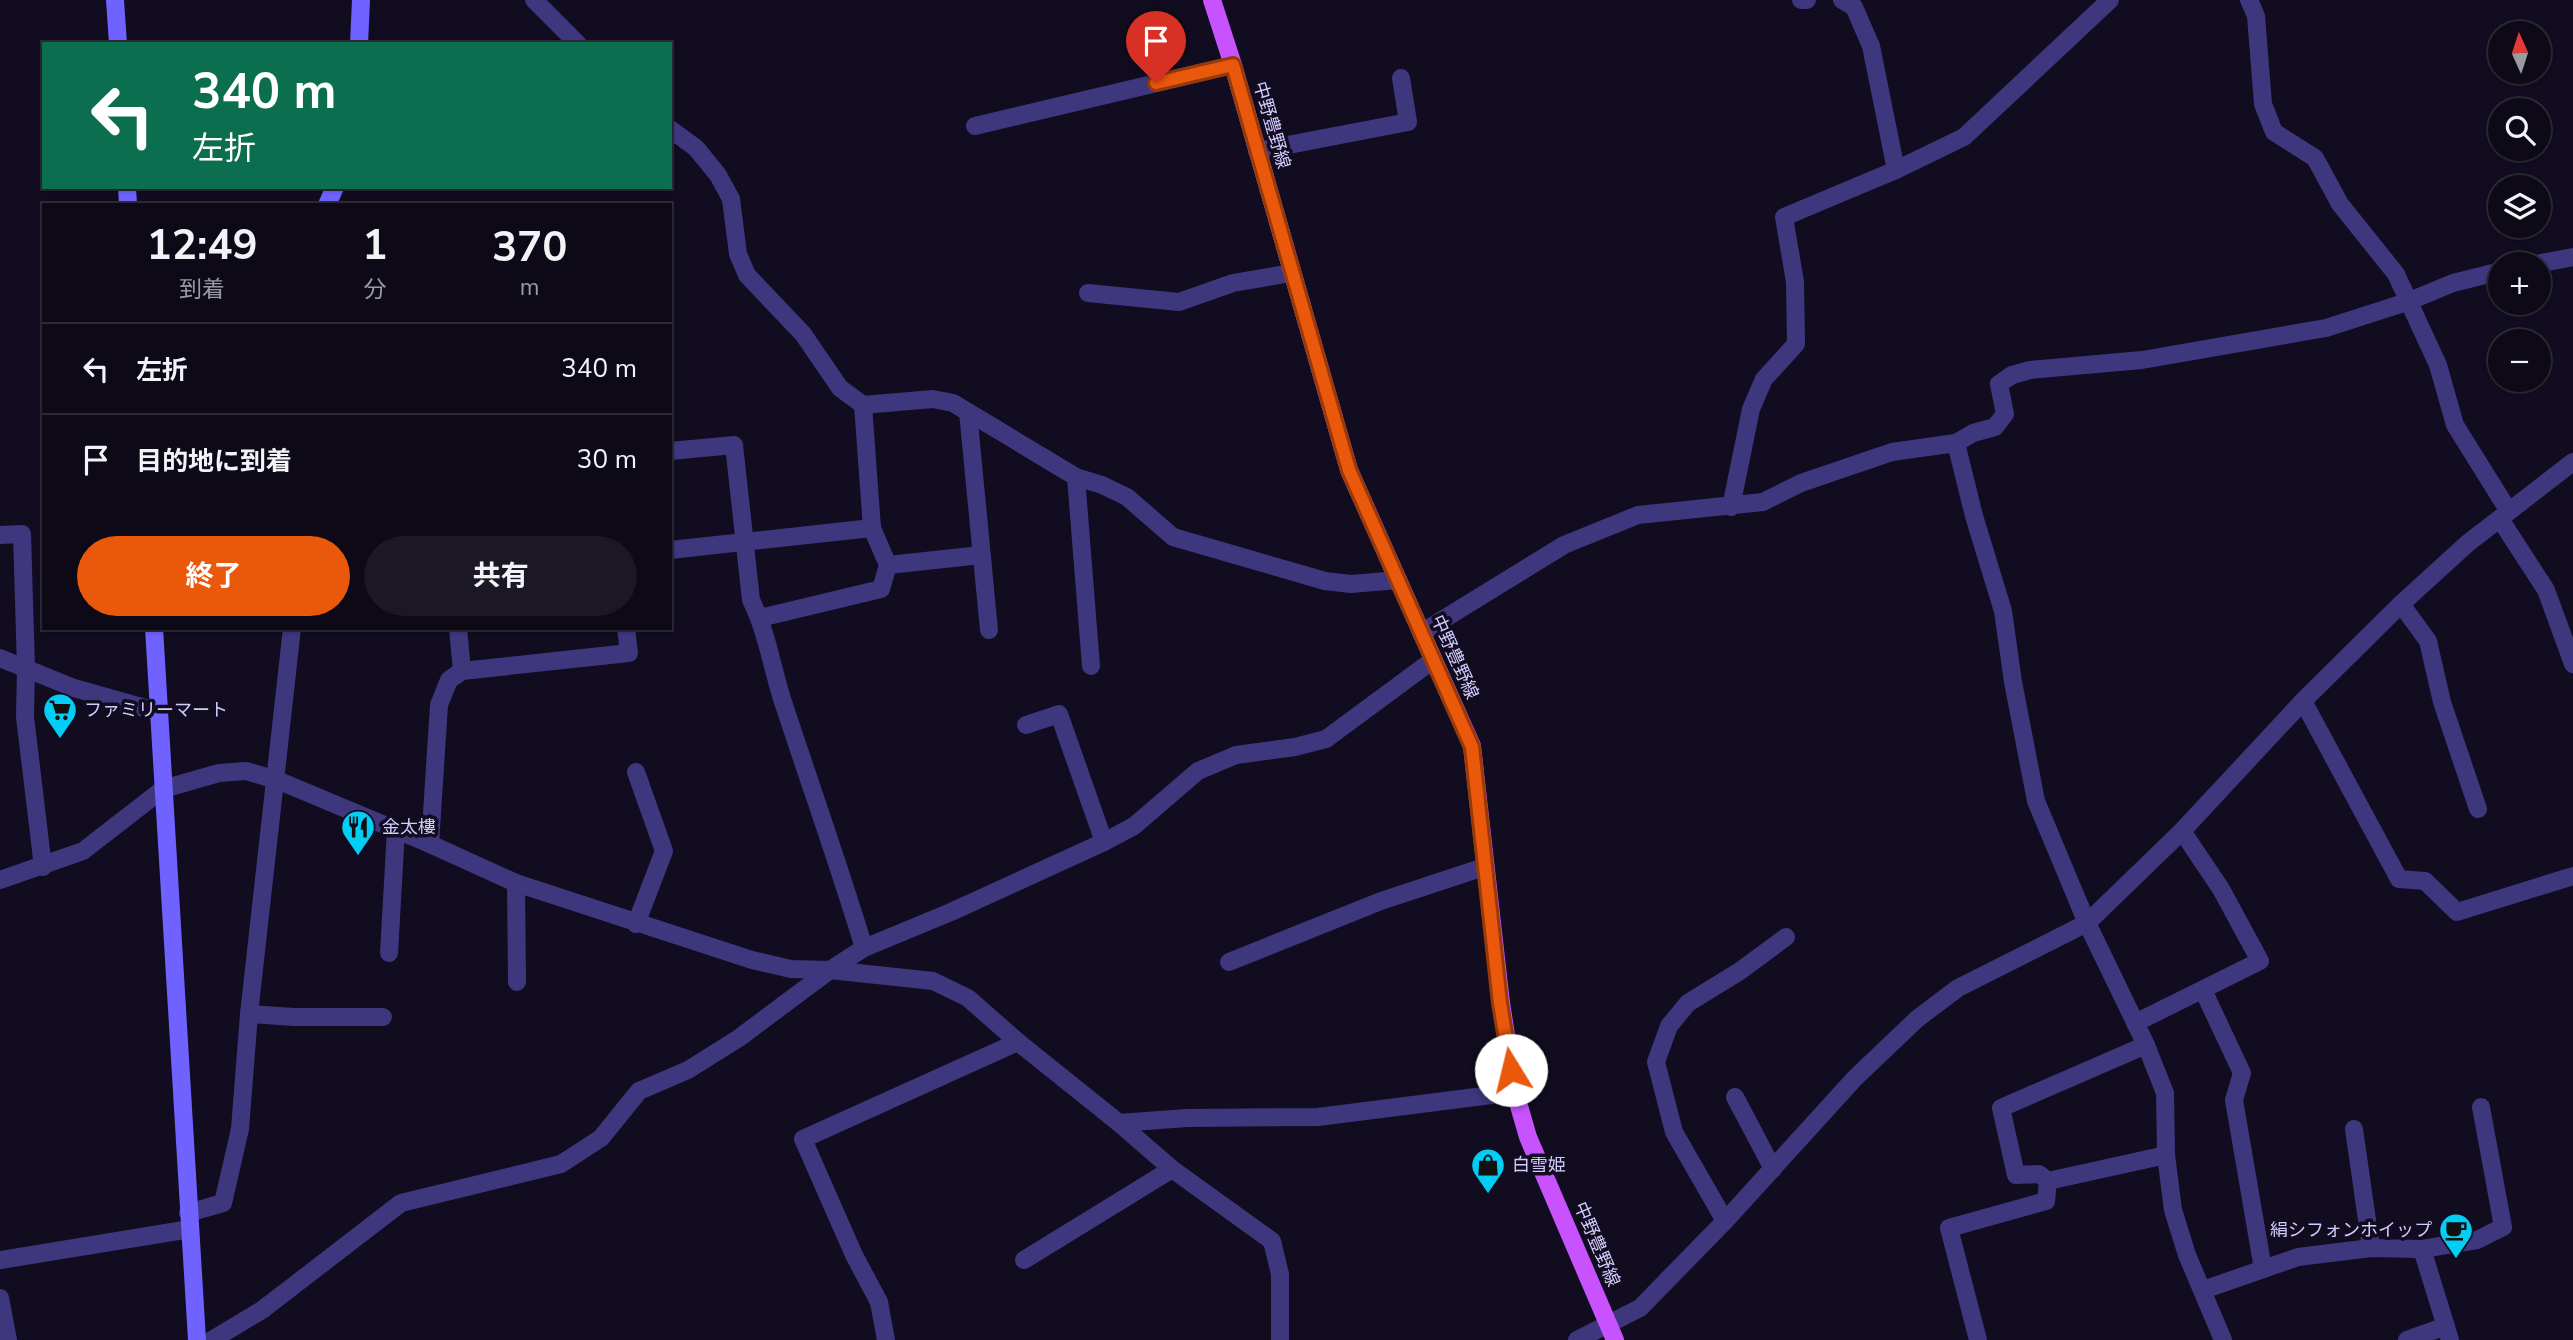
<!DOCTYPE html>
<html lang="ja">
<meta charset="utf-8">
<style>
body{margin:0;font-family:"Nunito Sans","Noto Sans JP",sans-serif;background:#1b1724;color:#f1f3f6;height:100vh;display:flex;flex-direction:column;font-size:26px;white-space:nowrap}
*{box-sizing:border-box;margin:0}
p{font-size:23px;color:#9a9aa1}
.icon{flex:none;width:38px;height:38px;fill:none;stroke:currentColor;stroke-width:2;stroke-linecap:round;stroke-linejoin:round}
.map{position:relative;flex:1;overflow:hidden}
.sheet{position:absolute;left:42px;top:203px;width:630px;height:427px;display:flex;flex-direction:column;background:#0d0917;border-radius:0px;box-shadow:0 2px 5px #0004,0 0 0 2px #2d2a36}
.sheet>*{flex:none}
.banner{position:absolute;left:42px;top:42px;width:630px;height:147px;border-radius:0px;box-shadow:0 2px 5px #0004,0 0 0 2px #2d2a36;background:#0b6e4f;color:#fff;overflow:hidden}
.needle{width:46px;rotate:357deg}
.tools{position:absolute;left:2488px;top:21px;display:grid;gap:14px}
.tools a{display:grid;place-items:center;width:63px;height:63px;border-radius:50%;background:#0d0917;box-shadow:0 2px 5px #0004,0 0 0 2px #2d2a36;font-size:35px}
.pin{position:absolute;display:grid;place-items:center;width:60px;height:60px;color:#fff;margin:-72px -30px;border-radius:50% 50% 50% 0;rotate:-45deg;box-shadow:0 0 7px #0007}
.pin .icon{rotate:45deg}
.me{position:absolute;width:77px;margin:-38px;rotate:351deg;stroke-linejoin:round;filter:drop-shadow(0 0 5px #0008)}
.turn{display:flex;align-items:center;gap:24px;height:147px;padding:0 35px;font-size:32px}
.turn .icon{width:91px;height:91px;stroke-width:2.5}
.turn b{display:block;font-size:49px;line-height:60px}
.eta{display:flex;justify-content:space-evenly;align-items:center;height:119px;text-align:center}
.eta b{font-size:42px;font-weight:700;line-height:49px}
.cta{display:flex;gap:14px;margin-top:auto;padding:14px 35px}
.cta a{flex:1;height:80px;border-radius:42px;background:#ea580c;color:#fff;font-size:28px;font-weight:700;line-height:80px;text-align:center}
.cta a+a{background:#1b1724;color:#f1f3f6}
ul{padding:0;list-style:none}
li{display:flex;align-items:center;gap:21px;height:91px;padding:0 35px;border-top:2px solid #2d2a36}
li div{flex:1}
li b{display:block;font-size:26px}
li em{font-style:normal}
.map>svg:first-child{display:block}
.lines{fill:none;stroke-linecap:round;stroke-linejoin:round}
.street{stroke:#3e377e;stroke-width:18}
.secondary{stroke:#7062ff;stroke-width:18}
.primary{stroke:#c952ff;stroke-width:18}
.route-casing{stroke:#983908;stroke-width:18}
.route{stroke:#ea580c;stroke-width:12}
.labels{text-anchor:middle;stroke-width:7;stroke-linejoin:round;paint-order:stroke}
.street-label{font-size:18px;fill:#d4cbff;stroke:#110c1f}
.poi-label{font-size:18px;fill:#d4cbff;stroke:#110c1f;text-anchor:start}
</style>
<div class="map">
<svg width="2573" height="1340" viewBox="0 0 2573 1340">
<rect width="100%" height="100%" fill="#110c1f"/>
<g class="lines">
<g class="street">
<path d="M534,0l44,44"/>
<path d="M1801,0h6"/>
<path d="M1842,0l12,7 17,39 25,124"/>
<path d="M2249,0l7,16 7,88 11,28 41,26 25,46 56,70 42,91 17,60 53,85"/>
<path d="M975,126l258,-61"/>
<path d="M670,129l26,19 22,27 13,24 7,55 9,21 56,59 37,54 23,17 70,-6 20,4 123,74 26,8 25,12 46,40 152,44 26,3 47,-4"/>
<path d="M1257,151l151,-29 -7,-44"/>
<path d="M2536,264l37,-7"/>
<path d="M1088,293l91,9 54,-19 58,-10"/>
<path d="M968,412l21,218"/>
<path d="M1956,443l18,73 29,95 10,71 23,119 51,122 59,122 19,48 1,62 7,55 14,45 36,85"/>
<path d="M670,451l64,-6 17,155c16,32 21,68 32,102 27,82 56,163 81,246"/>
<path d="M1076,477l15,189"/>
<path d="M1731,507l20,-98 13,-30 32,-35 -1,-62 -11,-65 112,-47 68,-33 146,-137"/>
<path d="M2500,519l46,71 27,74"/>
<path d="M0,535l22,-1 4,134 -1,49 18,150"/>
<path d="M670,550l202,-22"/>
<path d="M888,565l93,-10"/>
<path d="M2401,604l27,37 14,61 36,107"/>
<path d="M760,618l121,-29 7,-24 -16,-37 -9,-123"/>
<path d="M458,628l4,43"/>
<path d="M1421,633l143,-88 74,-30 125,-13 38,-19 91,-31 64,-9 17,-10 22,-6 10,-13 -6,-30 13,-9 18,-5 112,-10 184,-32 81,-26 46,-19 48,-12"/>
<path d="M0,658l74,30 85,24"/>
<path d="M2303,701l96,178 26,2 32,31 116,-36"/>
<path d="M1026,725l33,-11 45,128"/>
<path d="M636,772l28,79 -28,73"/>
<path d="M430,844l9,-139 10,-25 13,-9 167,-18 -3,-25"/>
<path d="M0,880l83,-29 80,-62 56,-16 27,-2 31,9 153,64 86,39 236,77 39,9 39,1 103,11 35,17 50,44 101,81 53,46 100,72 8,33v66"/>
<path d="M516,883l1,99"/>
<path d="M389,953l7,-123"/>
<path d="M1229,962l152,-61 103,-34"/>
<path d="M2203,990l39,83 -8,27 29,169"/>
<path d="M249,1014l45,3h89"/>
<path d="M2135,1023l125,-62 -39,-72 -39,-58"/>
<path d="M1735,1097l38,72"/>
<path d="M1119,1123l68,-5 131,-1 197,-25"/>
<path d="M2354,1129l17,119"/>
<path d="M2048,1181l-9,-7 -23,1 -15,-67 145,-63"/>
<path d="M188,1213l35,-10 17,-74 9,-115 43,-386"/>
<path d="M1725,1221l-51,-89 -18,-70 13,-36 19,-23 52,-32 46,-34"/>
<path d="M2422,1249l28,91"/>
<path d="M0,1260l190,-31"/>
<path d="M1024,1260l148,-91"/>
<path d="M2203,1290l95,-33 73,-9 51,1 55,-9 26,-13 -22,-120"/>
<path d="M0,1298l8,42"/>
<path d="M212,1340l50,-30 139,-107 160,-39 40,-26 38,-47 49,-21 51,-32 91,-68 34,-22 87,-36 153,-70 30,-16 64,-55 38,-16 59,-8 31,-8 107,-79"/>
<path d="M886,1340l-7,-38 -25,-47 -51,-116 215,-97"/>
<path d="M1577,1340l63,-32 85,-87 130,-143 62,-59 41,-31 129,-65 95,-92 121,-130 98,-97 67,-61 105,-81"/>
<path d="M1978,1340l-29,-112 97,-27 2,-20 118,-26"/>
<path d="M2407,1340l39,-14"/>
</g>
<g class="secondary">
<path d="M115,0l3,44"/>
<path d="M359,44l2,-44"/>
<path d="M127,187l1,18"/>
<path d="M327,205l8,-18"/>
<path d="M154,628l43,712"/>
</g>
<path class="primary" d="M1212,0l21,65 116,405 123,276 29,257 14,89 13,45 87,203"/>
</g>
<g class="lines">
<g class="route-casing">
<path id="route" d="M1156,83l77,-18 116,405 123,277 28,256 11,67"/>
</g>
<use href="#route" class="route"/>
</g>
<defs>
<g id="supermarket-pin" transform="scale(1.75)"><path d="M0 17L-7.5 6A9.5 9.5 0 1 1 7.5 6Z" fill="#01cdf5" stroke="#110c1f"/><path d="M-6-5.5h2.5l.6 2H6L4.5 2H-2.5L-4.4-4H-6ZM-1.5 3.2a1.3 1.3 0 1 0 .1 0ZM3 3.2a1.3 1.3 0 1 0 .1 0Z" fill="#111"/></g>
<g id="restaurant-pin" transform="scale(1.75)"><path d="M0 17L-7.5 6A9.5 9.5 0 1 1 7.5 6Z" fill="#01cdf5" stroke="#110c1f"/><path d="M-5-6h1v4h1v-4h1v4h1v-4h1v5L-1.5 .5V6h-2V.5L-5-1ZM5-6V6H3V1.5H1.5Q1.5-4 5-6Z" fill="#111"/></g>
<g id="shop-pin" transform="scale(1.75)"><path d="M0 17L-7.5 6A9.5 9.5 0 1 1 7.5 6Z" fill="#01cdf5" stroke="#110c1f"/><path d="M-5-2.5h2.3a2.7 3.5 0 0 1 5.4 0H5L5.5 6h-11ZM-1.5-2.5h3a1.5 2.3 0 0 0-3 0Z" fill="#111"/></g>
<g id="cafe-pin" transform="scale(1.75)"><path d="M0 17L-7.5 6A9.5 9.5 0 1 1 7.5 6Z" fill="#01cdf5" stroke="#110c1f"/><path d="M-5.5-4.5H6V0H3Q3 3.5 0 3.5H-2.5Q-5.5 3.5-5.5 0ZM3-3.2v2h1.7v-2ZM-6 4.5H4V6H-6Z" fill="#111"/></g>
</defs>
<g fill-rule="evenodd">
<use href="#supermarket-pin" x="60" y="710"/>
<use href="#restaurant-pin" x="358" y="827"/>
<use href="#shop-pin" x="1488" y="1165"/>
<use href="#cafe-pin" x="2456" y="1230"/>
</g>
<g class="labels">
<g class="street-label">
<text transform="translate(1272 125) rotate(74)" y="6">中野豊野線</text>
<text transform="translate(1455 657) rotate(66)" y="6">中野豊野線</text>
<text transform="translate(1597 1244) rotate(67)" y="6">中野豊野線</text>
</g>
<g class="poi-label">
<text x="84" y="716">ファミリーマート</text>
<text x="382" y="833">金太樓</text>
<text x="1512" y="1171">白雪姫</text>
<text x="2432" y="1236" text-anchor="end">絹シフォンホイップ</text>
</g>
</g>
</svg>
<div class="tools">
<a><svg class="needle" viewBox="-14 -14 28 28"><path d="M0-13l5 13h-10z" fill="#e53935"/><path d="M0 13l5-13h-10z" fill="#9a9aa1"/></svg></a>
<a><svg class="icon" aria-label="search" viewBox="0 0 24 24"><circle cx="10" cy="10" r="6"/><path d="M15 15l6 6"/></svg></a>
<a><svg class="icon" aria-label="layers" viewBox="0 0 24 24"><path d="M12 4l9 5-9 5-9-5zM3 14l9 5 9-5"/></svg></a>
<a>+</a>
<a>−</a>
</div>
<div class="pin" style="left:1156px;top:83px;background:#d93025"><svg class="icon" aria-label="arrive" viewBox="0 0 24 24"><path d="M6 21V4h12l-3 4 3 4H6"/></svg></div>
<svg class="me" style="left:1511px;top:1070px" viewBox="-20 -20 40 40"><circle r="19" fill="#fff"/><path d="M0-13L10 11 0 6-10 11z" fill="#ea580c"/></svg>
<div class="banner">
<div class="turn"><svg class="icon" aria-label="left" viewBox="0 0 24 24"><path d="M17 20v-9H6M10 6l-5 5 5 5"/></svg><div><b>340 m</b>左折</div></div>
</div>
<section class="sheet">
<div class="eta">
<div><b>12:49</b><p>到着</p></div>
<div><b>1</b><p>分</p></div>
<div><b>370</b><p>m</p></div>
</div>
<ul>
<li><svg class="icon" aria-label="left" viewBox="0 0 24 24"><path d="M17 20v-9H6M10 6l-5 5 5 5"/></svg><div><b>左折</b></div><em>340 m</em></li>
<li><svg class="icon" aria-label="arrive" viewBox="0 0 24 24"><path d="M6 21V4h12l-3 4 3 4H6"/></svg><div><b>目的地に到着</b></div><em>30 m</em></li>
</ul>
<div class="cta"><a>終了</a><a>共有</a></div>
</section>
</div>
